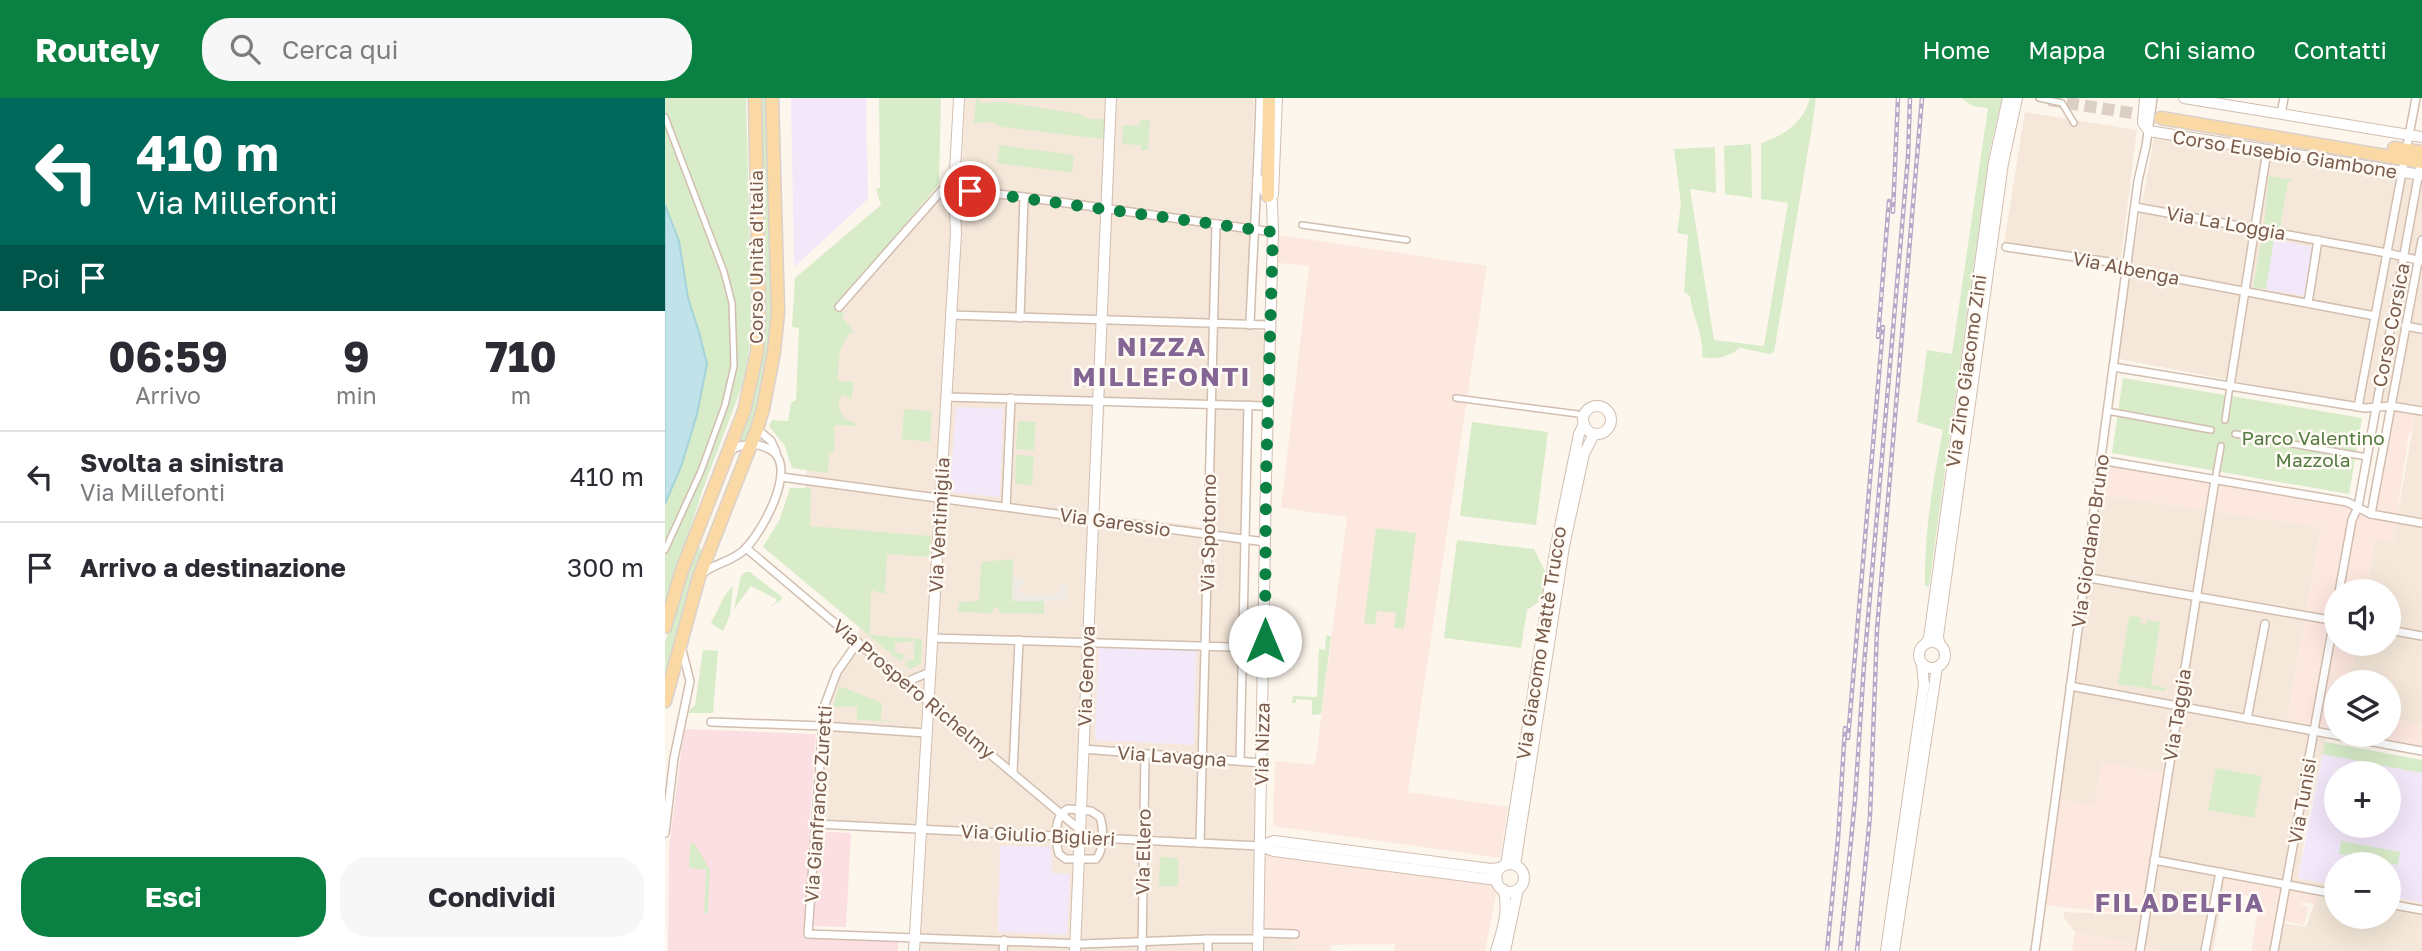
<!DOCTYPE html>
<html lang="it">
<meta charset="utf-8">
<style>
body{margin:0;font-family:"Golos Text",sans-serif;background:#f7f7f7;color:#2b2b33;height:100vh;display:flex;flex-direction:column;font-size:26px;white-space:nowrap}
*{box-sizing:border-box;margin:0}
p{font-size:23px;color:#7c7c81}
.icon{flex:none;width:38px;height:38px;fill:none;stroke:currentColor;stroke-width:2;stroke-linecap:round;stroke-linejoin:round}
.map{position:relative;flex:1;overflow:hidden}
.details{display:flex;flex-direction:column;background:#fff;width:665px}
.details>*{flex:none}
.guide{background:#00695c;color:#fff;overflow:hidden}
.tools{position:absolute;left:1659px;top:481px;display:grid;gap:14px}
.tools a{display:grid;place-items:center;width:77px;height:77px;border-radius:50%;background:#fff;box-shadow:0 7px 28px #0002;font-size:35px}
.pin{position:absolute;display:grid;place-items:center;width:60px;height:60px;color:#fff;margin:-30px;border:4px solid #fff;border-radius:50%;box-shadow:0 2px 7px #0007}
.me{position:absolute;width:77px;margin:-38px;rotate:0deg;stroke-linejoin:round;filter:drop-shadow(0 0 5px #0008)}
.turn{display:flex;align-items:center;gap:24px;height:147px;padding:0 21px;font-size:32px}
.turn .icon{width:91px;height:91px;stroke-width:2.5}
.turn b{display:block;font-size:49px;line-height:60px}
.then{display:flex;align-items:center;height:66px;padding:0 21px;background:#0003;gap:14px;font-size:26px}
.eta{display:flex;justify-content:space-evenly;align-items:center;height:119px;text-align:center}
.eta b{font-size:42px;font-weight:700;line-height:49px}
.primary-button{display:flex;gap:14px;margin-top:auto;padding:14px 21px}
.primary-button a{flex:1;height:80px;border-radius:28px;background:#0b8043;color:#fff;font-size:28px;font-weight:700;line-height:80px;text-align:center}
.primary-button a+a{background:#f7f7f7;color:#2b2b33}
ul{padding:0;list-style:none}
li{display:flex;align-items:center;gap:21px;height:91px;padding:0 21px;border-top:2px solid #e1e1e2}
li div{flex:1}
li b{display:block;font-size:26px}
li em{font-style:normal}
header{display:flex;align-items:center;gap:42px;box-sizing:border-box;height:98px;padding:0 35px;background:#0b8043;color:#fff}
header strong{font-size:33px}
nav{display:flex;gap:38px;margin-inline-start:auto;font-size:24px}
.search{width:490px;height:63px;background:#f7f7f7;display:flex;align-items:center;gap:18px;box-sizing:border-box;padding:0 24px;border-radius:28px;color:#7c7c81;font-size:26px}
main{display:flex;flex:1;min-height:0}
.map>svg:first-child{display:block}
.residential{fill:#f5e8da;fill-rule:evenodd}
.commercial{fill:#fde8e0}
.industrial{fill:#efe9e4}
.education{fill:#f3e8fa;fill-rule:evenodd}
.medical{fill:#fbdfe3}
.green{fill:#d8ecc9}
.water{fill:#bfe3e8;stroke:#a5d3da;stroke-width:2}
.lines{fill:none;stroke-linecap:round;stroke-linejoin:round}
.primary-tunnel{stroke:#dcd0c4;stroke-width:12;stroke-dasharray:12 6;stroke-linecap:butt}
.pedestrian-casing{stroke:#d1beb0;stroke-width:8}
.minor-casing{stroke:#d1beb0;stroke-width:10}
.tertiary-casing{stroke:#d1beb0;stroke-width:12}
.primary-casing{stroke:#dad1cd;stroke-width:15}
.pedestrian{stroke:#fff;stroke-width:5}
.minor{stroke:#fff;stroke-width:7}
.tertiary{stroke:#fff;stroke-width:10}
.primary{stroke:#fbd9a5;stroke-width:12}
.rail-casing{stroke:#b9a8c9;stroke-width:4.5}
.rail{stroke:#fffaf3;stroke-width:2;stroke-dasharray:5;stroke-linecap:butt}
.route{stroke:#0b8043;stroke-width:12;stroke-dasharray:0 21.6}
.labels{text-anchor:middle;stroke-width:5;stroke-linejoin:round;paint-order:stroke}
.street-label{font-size:19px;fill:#7a5c4d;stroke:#fffaf3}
.park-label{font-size:19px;fill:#537a41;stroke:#fffaf3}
.district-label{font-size:26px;font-weight:bold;letter-spacing:2px;fill:#846695;stroke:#fffaf3}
</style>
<header>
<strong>Routely</strong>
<div class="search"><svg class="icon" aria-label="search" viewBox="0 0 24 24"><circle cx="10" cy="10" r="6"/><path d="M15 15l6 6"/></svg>Cerca qui</div>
<nav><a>Home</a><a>Mappa</a><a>Chi siamo</a><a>Contatti</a></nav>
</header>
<main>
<section class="details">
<div class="guide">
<div class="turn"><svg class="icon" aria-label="left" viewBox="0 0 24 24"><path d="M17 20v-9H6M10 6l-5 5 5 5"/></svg><div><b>410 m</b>Via Millefonti</div></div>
<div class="then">Poi<svg class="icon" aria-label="arrive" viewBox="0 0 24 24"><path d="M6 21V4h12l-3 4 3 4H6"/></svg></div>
</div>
<div class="eta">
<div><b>06:59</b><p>Arrivo</p></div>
<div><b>9</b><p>min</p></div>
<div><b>710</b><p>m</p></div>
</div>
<ul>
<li><svg class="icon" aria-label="left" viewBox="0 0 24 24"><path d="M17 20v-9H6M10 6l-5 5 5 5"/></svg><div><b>Svolta a sinistra</b><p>Via Millefonti</p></div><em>410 m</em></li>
<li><svg class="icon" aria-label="arrive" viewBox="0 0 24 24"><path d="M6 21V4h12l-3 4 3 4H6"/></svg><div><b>Arrivo a destinazione</b></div><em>300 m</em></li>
</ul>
<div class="primary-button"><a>Esci</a><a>Condividi</a></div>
</section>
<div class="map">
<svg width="1757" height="853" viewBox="0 0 1757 853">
<rect width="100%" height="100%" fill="#fdf6ec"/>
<g class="residential">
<path d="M300,0h289l-6,231 19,3 -1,69h-16l-8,246 -7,104 2,14 25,1 -3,166 36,2 1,17h-382l7,-122 -105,-5 6,-98 15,-54 21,-30 7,-95 -65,-7 22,-234 140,-136zM440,307l101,4 -2,118 -105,-13zM434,550l97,3 -2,93 -99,-4z"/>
<path d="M1360,14l112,18 -17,134 -117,-15z"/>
<path d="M1490,34l267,47v546l-33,-7v-36h-39l7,-38h32v-52l-23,-1 9,-52 18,2 23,-131 -41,-2 -261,-50z"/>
<path d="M1431,396l225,33 -35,199 41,10 -19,83 -10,59 38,8v31h53v-20l33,7v47h-148l5,-29 27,5 13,-36 -92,-17 -14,77h-49l-89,-19 -11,-14v-6l75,3 -45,-108 -40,-8z"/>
</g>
<g class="commercial">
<path d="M614,137l208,31 -79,526 100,15 -8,51 -227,-32 2,-65 40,4 32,-248 -66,-9 28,-242 -31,-3z"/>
<path d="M1726,308l25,4 -5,23h-2l-16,109 -18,-3 -9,52 -30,1v52h21l-7,38h-14v53h53v-17l33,7v26l-136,-25 35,-199 -225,-33 4,-34 272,49z"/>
<path d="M1436,665l64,9 -26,143 -98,-10 15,-105 38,6z"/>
<path d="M597,753l236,33 -13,67h-91l1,-7 -64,1 -1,6h-34l-1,-17 -36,-1z"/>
<path d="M1563,775l91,18 -3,13 -14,-2v4l6,1 -4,18 -24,-5 -6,31h-23l9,-53 -36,-7z"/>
<path d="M1410,834l89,19h-92z"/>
</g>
<path class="industrial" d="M347,481h12v7h-6l1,8h40l1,-10h7l-1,17h-54z"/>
<g class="education">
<path d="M126,0h75l2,101 -74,68z"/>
<path d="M1597,139l51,10 -9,49 -51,-9z"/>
<path d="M291,309l47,2 -3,88 -50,-5z"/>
<path d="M434,550l97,2 -2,95 -99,-5z"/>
<path d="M1660,644l97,18v143l-33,-7v-32h-53v22l-38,-8zM1671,676h53v52h-53z"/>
<path d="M335,748l51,1 1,26 18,1 -3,61 -69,-3z"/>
</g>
<path class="medical" d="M19,631l132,5 -7,97 42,2 -5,94 -42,-1 -1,11 95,3v11h-230l1,-104z"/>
<g class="green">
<path d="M0,0h81l6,224 -4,36 -6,28 -39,103 -38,115v-100l17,-40 15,-50 10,-50 -8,-32 -11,-34 -9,-57 -14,-36z"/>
<path d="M94,0h10l4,223 -13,82 -14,37 -10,2 15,-42z"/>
<path d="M214,0h62l-2,86 -102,122 8,9 -4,4 6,2 -1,4h3l4,6c-16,13 -14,31 -15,50l16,1 -3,18 -6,-5 -4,1 -3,8 6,15 11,4v3l-20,-1 -1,28h-5l-1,20 -36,-5 -7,-22 -16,-20 3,-6 16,1 3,-18 5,-3 3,-72 -7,-1 3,-49 86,-73 -5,-16 4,-1z"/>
<path d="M1145,0h6l-4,29 -38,225 -4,2 -30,-6c-12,9 -23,12 -38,9 2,-24 -10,-40 -12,-61l-6,-4 4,-57 -11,-2 4,-29 -7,-55 41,-2 1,46 -26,-4 24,151 50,6 24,-143 -27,-4v-56c24,-8 42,-20 49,-45z"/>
<path d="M1296,0h41l-12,51 -61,437h-4c-1,-54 8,-104 18,-156l-26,-8 10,-72 25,4 36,-246 -15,-2z"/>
<path d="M311,1l4,1v3l23,-1 77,12 8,5h16v20l-103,-12 -9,-5 -18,1z"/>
<path d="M475,22h10l-2,30h-7v-5l-19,-1 1,-19 16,1z"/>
<path d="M1086,46l1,54 -27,-4 -1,-48z"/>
<path d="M335,47l74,10 -2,18 -75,-10z"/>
<path d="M1604,78l24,4 -5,2 -8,46 -16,-3z"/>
<path d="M1597,139l12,2 -8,50 -13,-2z"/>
<path d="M1458,280l239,40 -13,76 -237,-41z"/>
<path d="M239,311l28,2 -2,31 -28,-3z"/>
<path d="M353,323l18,1 -2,28 -18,-1z"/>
<path d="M807,324l76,10 -12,93 -76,-9z"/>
<path d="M351,357l18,1 -2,29 -17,-1z"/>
<path d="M125,390h21l-1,38 121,10 -1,21 -43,-3 -2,40 -14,-4 -1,45 52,4 -1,25 -11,5 -6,-5 5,-4h5v-19l-19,2v9l10,3 -5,6 -137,-114 16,-26z"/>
<path d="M711,430l40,5 -12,96 -10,-1 2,-15 -19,-2 -2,14 -11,-2z"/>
<path d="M792,442l77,9 13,26 -4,24 -16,11 -6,38 -77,-10z"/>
<path d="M32,445l6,10 -17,49 -21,75v-35z"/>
<path d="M348,461l-1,42h32v13l-43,-1 -3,-6 -4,1 -2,5 -34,-1 1,-10 20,-1 2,-39z"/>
<path d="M80,474h5l32,25 -1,3 -12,8 8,-7 -1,-2 -25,-13 -17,23 7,-33z"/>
<path d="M68,488l-3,29 -7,16 -12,-8 14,-28z"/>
<path d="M1468,518l8,2 -1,5 5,2 2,-5 13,2 -9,63 15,3 -1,3 -47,-7 11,-67z"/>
<path d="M661,537l5,1 -10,78 -9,1v-15l-16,-1v4h-4l1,-7 24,1 2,-48 6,1z"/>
<path d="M38,552l15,1 -5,62h-26l8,-8z"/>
<path d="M174,588l43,17 -1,17 20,2 -44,-2v-13h-24z"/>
<path d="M1660,644l97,18v13l-100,-19z"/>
<path d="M1551,670l46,8 -8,42 -46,-8z"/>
<path d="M1676,743l59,11 -2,13 -59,-11z"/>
<path d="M25,745h4l16,27 -2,43h-4l2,-43 -17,-2z"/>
<path d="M495,759l18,1v28h-19z"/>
</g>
<path class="water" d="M0,107l14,36 9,57 11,34 8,32 -10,50 -15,50 -17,40z"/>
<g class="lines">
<path class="primary-tunnel" d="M1384,2l107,17"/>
<g class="pedestrian-casing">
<g id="pedestrian">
<path d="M1374,0l23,5 12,20"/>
<path d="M0,19l59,155 8,31 2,63 -9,39 -24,66 -36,79"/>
<path d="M637,127l105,15"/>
<path d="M791,300l122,16 6,4"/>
<path d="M1442,313l104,19"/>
<path d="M1560,322l5,-34"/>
<path d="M1570,336l132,23"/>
<path d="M1550,382l6,-34"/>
</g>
</g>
<g class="minor-casing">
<g id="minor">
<path d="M1616,16l3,-16"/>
<path d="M1470,109l252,46 35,8"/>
<path d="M1341,149l110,16 10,6 249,47"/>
<path d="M1643,205l10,-63"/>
<path d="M174,209l103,-117 12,-1 70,8 249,35"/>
<path d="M285,217l320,10"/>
<path d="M355,220l4,-121"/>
<path d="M585,227c3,-76 8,-151 10,-227"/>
<path d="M1740,228l17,3"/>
<path d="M1448,269l252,41 26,-2 31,5"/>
<path d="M1565,288l37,-235"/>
<path d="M280,299l319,9"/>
<path d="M1693,309l58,-309"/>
<path d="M92,331l14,12 5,11"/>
<path d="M1435,362l247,42 24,12 51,9"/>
<path d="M116,379l484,65"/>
<path d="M341,409l5,-109"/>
<path d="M1706,416l51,-274"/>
<path d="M81,450l334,282"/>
<path d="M37,476c12,-11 30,-12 42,-24 18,-17 58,-88 23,-102 -12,-6 -25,-4 -36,2"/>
<path d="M1419,479l252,44"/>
<path d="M1674,494l13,-72 6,-13 63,-346"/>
<path d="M1724,532l33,6"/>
<path d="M267,540l332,10"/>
<path d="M193,544l-21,30 -13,35 -16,227 275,10 125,-5h51"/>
<path d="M241,584l24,-10"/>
<path d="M1405,588l352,65"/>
<path d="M1582,621l18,-95"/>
<path d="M46,624l111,4 104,7"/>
<path d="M418,651l179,14"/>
<path d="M575,663l8,-356"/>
<path d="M348,674l6,-132"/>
<path d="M403,711l23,2 9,6c4,12 4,33 -4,42h-30l-7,-5c-4,-14 -6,-38 9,-45z"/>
<path d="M151,726l444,22"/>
<path d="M0,735l9,-75 16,-77 -9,-35"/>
<path d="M535,745l16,-619"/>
<path d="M1489,762l182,34"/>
<path d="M1724,806l33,6"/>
<path d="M594,835l36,1"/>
<path d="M338,853l1,-11"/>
<path d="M477,853l3,-197"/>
<path d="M543,853v-12"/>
<path d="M1370,853l103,-770 8,-35 7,-48"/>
<path d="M1475,853l75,-471"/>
<path d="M1540,853l15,-79"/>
<path d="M1609,853l62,-342"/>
</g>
</g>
<g class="tertiary-casing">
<g id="tertiary">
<path d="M1480,0l-2,25 6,8 273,44"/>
<path d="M1519,0l238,39"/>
<path d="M593,82l14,22 1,30 -7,246 -8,473"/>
<path d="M608,97l4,-97"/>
<circle cx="932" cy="322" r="14"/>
<circle cx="1267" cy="557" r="13"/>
<path d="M1261,545l3,-5 65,-476 14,-64"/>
<path d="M1274,545l-1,-7 65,-473 14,-65"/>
<path d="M595,748l14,-5 217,28 9,-1"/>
<path d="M595,748l14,5 223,29"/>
<circle cx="845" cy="780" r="14"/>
<path d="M841,767l50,-319 23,-112 5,-10"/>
<path d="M850,767l49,-319 20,-92 10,-20"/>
<path d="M249,853l42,-718 -2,-44 5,-91"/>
<path d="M410,853l36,-853"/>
<path d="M831,853c6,-19 14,-43 7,-62"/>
<path d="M840,853l13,-62"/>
<path d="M1221,853l38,-266 -2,-21"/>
<path d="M1229,853l43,-284"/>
</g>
</g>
<g class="primary-casing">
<g id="primary">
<path d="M1496,20l261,44"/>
<path d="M1729,50l28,4"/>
<path d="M603,98l1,-98"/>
<path d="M0,529l17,-57 62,-159 13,-59 2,-39 -4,-215"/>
<path d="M0,603l34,-124 58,-148 6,-20 11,-57 4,-40 -6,-214"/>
</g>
</g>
<use href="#pedestrian" class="pedestrian"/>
<use href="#minor" class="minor"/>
<use href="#tertiary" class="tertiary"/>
<use href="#primary" class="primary"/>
<g class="rail-casing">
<g id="rail">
<path d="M1228,114l5,-114"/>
<path d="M1213,239l11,-136"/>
<path d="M1183,640l35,-411"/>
<path d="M1162,853l11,-112 7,-111"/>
<path d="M1175,853l15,-151 9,-135 44,-508 2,-59"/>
<path d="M1192,853l13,-135 7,-186 45,-532"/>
</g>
</g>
<use href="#rail" class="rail"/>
</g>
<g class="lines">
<path class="route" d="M305,93l303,41 -7,246 -1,163"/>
</g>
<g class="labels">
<g class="street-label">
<text transform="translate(1620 56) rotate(9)" y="7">Corso Eusebio Giambone</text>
<text transform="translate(1561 125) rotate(10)" y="7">Via La Loggia</text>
<text transform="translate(91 159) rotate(-90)" y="7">Corso Unità d'Italia</text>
<text transform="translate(1461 170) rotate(11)" y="7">Via Albenga</text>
<text transform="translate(1726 227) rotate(-79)" y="7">Corso Corsica</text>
<text transform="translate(1301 273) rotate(-82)" y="7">Via Zino Giacomo Zini</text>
<text transform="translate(450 424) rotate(8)" y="7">Via Garessio</text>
<text transform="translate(274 427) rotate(-87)" y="7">Via Ventimiglia</text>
<text transform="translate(543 435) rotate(-89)" y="7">Via Spotorno</text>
<text transform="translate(1425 443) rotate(-82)" y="7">Via Giordano Bruno</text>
<text transform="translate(876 545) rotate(-81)" y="7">Via Giacomo Mattè Trucco</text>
<text transform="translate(421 578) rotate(-88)" y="7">Via Genova</text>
<text transform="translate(249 591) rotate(40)" y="7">Via Prospero Richelmy</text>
<text transform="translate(1512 617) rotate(-81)" y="7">Via Taggia</text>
<text transform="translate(597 646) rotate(-89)" y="7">Via Nizza</text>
<text transform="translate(507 658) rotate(4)" y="7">Via Lavagna</text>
<text transform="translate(1637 703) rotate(-80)" y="7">Via Tunisi</text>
<text transform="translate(153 706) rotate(-86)" y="7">Via Gianfranco Zuretti</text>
<text transform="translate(373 737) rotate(3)" y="7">Via Giulio Biglieri</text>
<text transform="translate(478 754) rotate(-89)" y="7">Via Ellero</text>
</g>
<g class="park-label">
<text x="1648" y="347">Parco Valentino<tspan x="1648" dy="22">Mazzola</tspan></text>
</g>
<g class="district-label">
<text x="497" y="258">NIZZA<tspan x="497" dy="30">MILLEFONTI</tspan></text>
<text x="1515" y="814">FILADELFIA</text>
</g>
</g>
</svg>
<div class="tools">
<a><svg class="icon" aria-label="sound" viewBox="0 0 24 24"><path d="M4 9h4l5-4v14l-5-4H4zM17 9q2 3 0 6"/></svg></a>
<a><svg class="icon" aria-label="layers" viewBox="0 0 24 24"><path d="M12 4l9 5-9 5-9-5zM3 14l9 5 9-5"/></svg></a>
<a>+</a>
<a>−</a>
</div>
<div class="pin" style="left:305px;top:93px;background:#d93025"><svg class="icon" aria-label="arrive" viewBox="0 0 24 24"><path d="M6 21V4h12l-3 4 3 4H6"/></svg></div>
<svg class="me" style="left:600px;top:543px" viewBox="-20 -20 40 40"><circle r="19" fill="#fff"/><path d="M0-13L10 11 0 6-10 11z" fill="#0b8043"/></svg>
</div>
</main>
